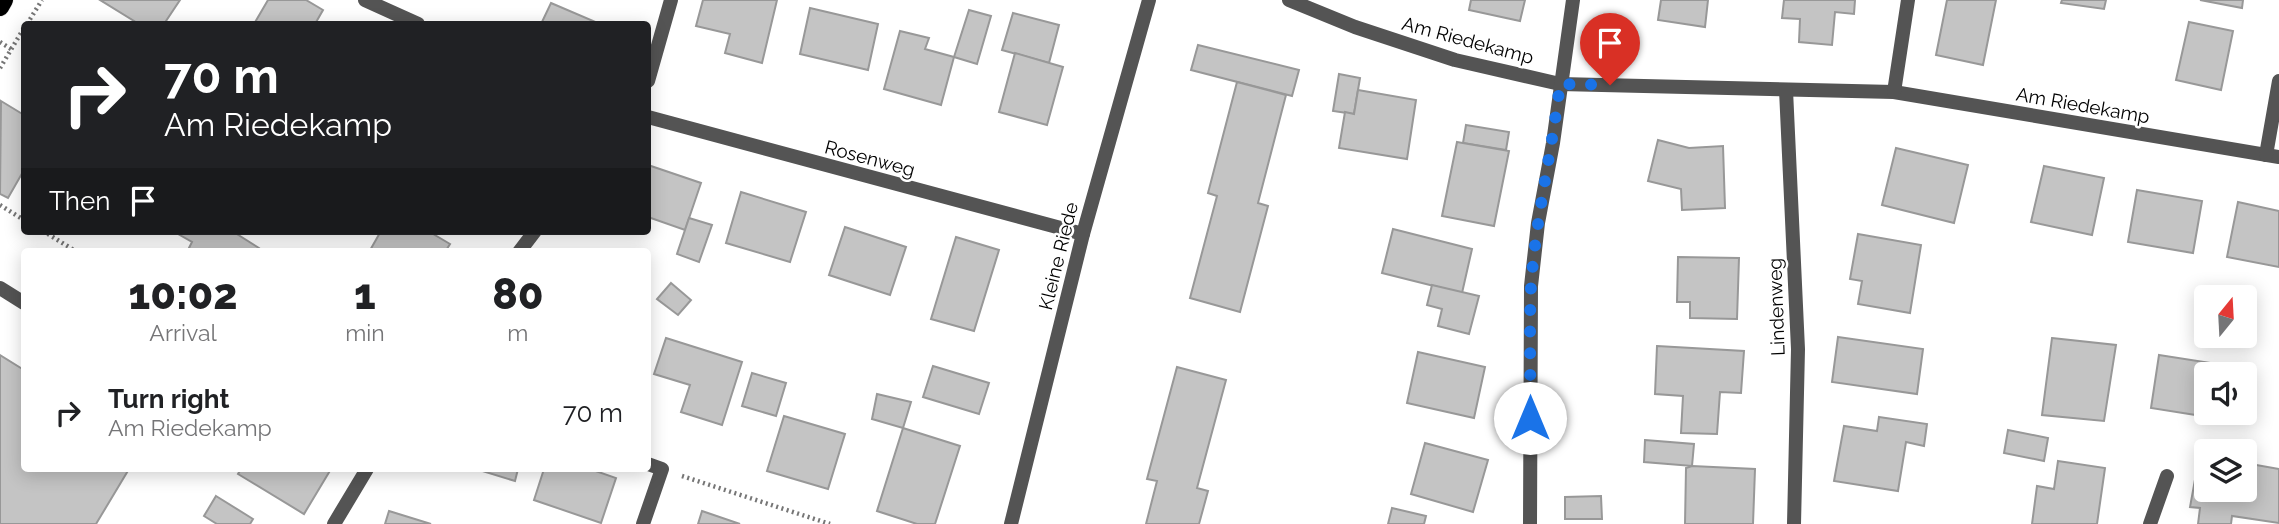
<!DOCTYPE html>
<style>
body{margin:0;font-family:Raleway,sans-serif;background:#f2f2f2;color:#202124;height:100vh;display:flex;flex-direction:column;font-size:26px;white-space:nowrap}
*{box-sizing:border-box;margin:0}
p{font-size:23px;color:#757577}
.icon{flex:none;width:38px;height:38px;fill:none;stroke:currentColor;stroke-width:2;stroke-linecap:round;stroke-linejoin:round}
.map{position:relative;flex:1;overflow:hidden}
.details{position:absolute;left:21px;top:248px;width:630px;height:224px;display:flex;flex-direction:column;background:#fff;border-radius:7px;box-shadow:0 4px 18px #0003}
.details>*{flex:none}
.banner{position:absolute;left:21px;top:21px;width:630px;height:214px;border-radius:7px;box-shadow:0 4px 18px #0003;background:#202124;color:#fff;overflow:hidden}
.needle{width:46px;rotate:18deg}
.buttons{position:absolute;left:2194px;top:285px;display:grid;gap:14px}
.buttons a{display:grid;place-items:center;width:63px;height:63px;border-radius:7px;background:#fff;box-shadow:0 4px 18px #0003;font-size:35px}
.pin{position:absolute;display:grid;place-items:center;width:60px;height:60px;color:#fff;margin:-72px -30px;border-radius:50% 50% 50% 0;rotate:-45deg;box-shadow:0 0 7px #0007}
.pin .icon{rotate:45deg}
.me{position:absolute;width:77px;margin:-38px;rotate:0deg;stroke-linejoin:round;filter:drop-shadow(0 0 5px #0008)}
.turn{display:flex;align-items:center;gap:24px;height:147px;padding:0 28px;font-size:32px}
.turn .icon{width:91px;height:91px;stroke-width:2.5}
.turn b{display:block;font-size:49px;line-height:60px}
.then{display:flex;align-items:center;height:66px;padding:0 28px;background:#0003;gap:14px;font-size:26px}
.eta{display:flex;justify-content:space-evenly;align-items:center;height:119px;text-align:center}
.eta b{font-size:42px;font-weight:800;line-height:49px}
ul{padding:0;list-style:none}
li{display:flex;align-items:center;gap:21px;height:91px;padding:0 28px}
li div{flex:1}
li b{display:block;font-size:26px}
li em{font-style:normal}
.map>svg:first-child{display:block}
.building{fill:#c4c4c4;stroke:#989898;stroke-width:2}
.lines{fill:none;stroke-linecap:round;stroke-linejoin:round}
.primary-casing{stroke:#dbdbdb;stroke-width:19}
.path{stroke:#767676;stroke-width:4.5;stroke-dasharray:2 3.5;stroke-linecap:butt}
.lane{stroke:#545454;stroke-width:14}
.street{stroke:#545454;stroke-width:14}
.primary{stroke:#000;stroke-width:18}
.route{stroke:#1a73e8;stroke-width:12;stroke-dasharray:0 21.6}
.labels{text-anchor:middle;stroke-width:5;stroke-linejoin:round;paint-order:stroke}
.street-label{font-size:19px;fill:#000;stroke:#fff}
</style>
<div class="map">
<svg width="2279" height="524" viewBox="0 0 2279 524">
<rect width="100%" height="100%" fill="#fff"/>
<g class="building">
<path d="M100,0h80l-16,24h-25z"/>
<path d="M268,0h38l17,10 -8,14h-61z"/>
<path d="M703,0h74l-15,63 -37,-10 5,-19 -34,-8z"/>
<path d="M1471,0h54l-5,21 -51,-11z"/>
<path d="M1661,0h47l-3,27 -47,-7z"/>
<path d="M1784,0h71l-1,14 -19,-2 -3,33 -33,-3 1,-23 -18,-1z"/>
<path d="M1947,0h49l-13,65 -47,-10z"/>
<path d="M2062,0h44l-2,9 -43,-6z"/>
<path d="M2200,0h43l-1,8z"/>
<path d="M551,3l47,20 -1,1h-56z"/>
<path d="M810,8l68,16 -10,46 -68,-16z"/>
<path d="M969,10l22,6 -14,48 -23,-7z"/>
<path d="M1013,13l46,12 -10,38 -47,-13z"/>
<path d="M2189,22l44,9 -12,59 -45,-10z"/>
<path d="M900,31l29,7 -4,11 29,8 -13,48 -57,-16z"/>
<path d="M1198,45l101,25 -7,26 -101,-26z"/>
<path d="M1015,53l48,14 -16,58 -48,-13z"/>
<path d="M1339,74l21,4 -6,36 -21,-3z"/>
<path d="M1237,82l49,13 -28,108 10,3 -28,106 -50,-14 27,-102 -9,-3z"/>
<path d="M1358,90l58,10 -9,59 -68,-11 6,-36 9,2z"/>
<path d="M1,101l23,14v55l-16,28 -8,-4z"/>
<path d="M1466,125l43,7 -3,18 -43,-7z"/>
<path d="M1658,140l31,8 34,-2 2,62 -43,2 -1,-21 -33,-8z"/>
<path d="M1457,142l52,9 -15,75 -52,-10z"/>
<path d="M1896,148l72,17 -14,58 -72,-18z"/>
<path d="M648,165l53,18 -16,47 -37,-13z"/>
<path d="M2044,166l60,12 -12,57 -61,-13z"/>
<path d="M2137,190l65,11 -9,52 -65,-11z"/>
<path d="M741,192l65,20 -16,50 -64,-19z"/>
<path d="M2238,202l41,9v56l-52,-10z"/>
<path d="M689,218l23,7 -13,37 -22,-8z"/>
<path d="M845,227l61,20 -16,48 -61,-20z"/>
<path d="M1393,229l79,20 -10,44 -80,-20z"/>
<path d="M180,231h52l27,17 -2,4h-62l-6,-4 3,-6 -14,-8z"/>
<path d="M381,231h47l22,13 -5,8h-76z"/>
<path d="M1858,234l63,11 -11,68 -52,-9 4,-23 -12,-2z"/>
<path d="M956,237l43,13 -25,81 -43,-12z"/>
<path d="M1678,257l61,1 -2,61 -47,-1v-16h-13z"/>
<path d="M671,283l20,17 -13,15 -21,-16z"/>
<path d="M1432,285l47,11 -10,38 -31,-8 4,-17 -15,-4z"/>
<path d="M1838,337l85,12 -6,45 -85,-12z"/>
<path d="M666,338l76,24 -20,63 -41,-13 9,-27 -36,-11z"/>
<path d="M2052,338l64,7 -12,76 -62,-6z"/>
<path d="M1657,346l87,5 -3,42 -21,-1 -3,42 -36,-1 2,-37 -28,-2z"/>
<path d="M1418,352l67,15 -11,51 -67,-15z"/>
<path d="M0,355l24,15v99h105l-33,55h-96z"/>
<path d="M2159,355l71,11 -2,8h-21v39h15l-1,6 -70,-11z"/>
<path d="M933,366l56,17 -10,31 -56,-17z"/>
<path d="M1177,367l49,13 -29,108 11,3 -9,33h-53l11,-43 -10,-2z"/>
<path d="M752,373l34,10 -10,33 -34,-10z"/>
<path d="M877,394l34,8 -8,26 -31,-9z"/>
<path d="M784,416l61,18 -17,55 -61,-18z"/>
<path d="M1879,417l48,7 -3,22 -18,-4 -8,49 -64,-10 10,-55 33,5z"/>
<path d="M903,428l57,18 -25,78h-18l-40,-13z"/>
<path d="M2008,430l40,8 -4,23 -40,-8z"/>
<path d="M1645,440l49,4 -2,22 -48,-4z"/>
<path d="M1425,443l63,17 -15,52 -62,-18z"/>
<path d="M2058,461l47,7 -8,56h-65l5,-38 17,3z"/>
<path d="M2245,463l34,6v54l-47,-7 -1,8h-33l2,-16 -10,-1 6,-33 11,1v15h38z"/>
<path d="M1692,466l63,3 -2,55h-68l1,-56z"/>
<path d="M241,469h90l-27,45 -66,-40z"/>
<path d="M476,469h42l-3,12z"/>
<path d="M544,469h46l26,9 -15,45 -67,-23z"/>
<path d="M216,496l37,23 -3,5h-33l-13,-8z"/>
<path d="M1601,496l1,23h-37v-22z"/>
<path d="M1392,508l34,8 -2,8h-36z"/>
<path d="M389,511l42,13h-46z"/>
<path d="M702,511l38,13h-42z"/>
</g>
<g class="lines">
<g class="primary-casing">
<path id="primary" d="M0,7l4,-7"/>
</g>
<g class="path">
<path d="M27,24l15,-24"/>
<path d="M0,42l11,7"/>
<path d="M0,68l24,-40"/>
<path d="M0,205l24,15"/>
<path d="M43,231l34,21"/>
<path d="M682,476l148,48"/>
</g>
<g class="lane">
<path d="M0,288l24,15"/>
<path d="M2150,524l17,-48"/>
</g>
<g class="street">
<path d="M365,0l53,24"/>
<path d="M1289,0l66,27 100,33 105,24 334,8 385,65"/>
<path d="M648,81l23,-81"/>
<path d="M1786,90l12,259 -4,175"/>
<path d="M1894,92l14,-92"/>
<path d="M648,117l435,117"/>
<path d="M2266,155l13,-74"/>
<path d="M519,252l16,-21"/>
<path d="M334,524l33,-55"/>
<path d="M643,524l19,-55 -14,-5"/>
<path d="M1011,524l72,-290 66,-234"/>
<path d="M1530,524l1,-238 7,-63 15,-80 20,-143"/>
</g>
<use href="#primary" class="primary"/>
</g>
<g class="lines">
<path class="route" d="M1530,418c1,-44 -1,-89 1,-133 5,-68 21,-134 29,-201l50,1"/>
</g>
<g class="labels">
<g class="street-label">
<text transform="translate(1468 40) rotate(15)" y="7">Am Riedekamp</text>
<text transform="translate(2083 105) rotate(10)" y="7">Am Riedekamp</text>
<text transform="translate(870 158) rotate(15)" y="7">Rosenweg</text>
<text transform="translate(1058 256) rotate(-76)" y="7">Kleine Riede</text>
<text transform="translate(1776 307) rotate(-92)" y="7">Lindenweg</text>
</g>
</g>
</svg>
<div class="buttons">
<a><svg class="needle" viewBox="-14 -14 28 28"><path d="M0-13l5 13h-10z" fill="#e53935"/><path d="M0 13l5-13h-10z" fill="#757577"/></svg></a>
<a><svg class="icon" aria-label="sound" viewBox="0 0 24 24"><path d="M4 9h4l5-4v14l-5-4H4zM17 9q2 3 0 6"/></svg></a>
<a><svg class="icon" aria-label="layers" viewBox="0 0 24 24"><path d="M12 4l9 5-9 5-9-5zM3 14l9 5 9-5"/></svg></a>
</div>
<div class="pin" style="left:1610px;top:85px;background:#d93025"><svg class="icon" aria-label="arrive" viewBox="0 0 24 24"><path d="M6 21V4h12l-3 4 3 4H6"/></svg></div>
<svg class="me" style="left:1530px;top:418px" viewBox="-20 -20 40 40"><circle r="19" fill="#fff"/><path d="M0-13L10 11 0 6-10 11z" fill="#1a73e8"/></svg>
<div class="banner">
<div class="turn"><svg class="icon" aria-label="right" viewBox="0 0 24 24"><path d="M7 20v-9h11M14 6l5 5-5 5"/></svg><div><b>70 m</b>Am Riedekamp</div></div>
<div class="then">Then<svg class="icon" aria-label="arrive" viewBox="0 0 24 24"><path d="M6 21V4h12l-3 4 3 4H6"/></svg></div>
</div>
<section class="details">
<div class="eta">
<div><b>10:02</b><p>Arrival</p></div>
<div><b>1</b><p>min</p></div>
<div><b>80</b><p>m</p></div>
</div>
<ul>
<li><svg class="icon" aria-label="right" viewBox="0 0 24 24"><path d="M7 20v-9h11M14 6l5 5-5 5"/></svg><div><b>Turn right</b><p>Am Riedekamp</p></div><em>70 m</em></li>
</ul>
</section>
</div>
